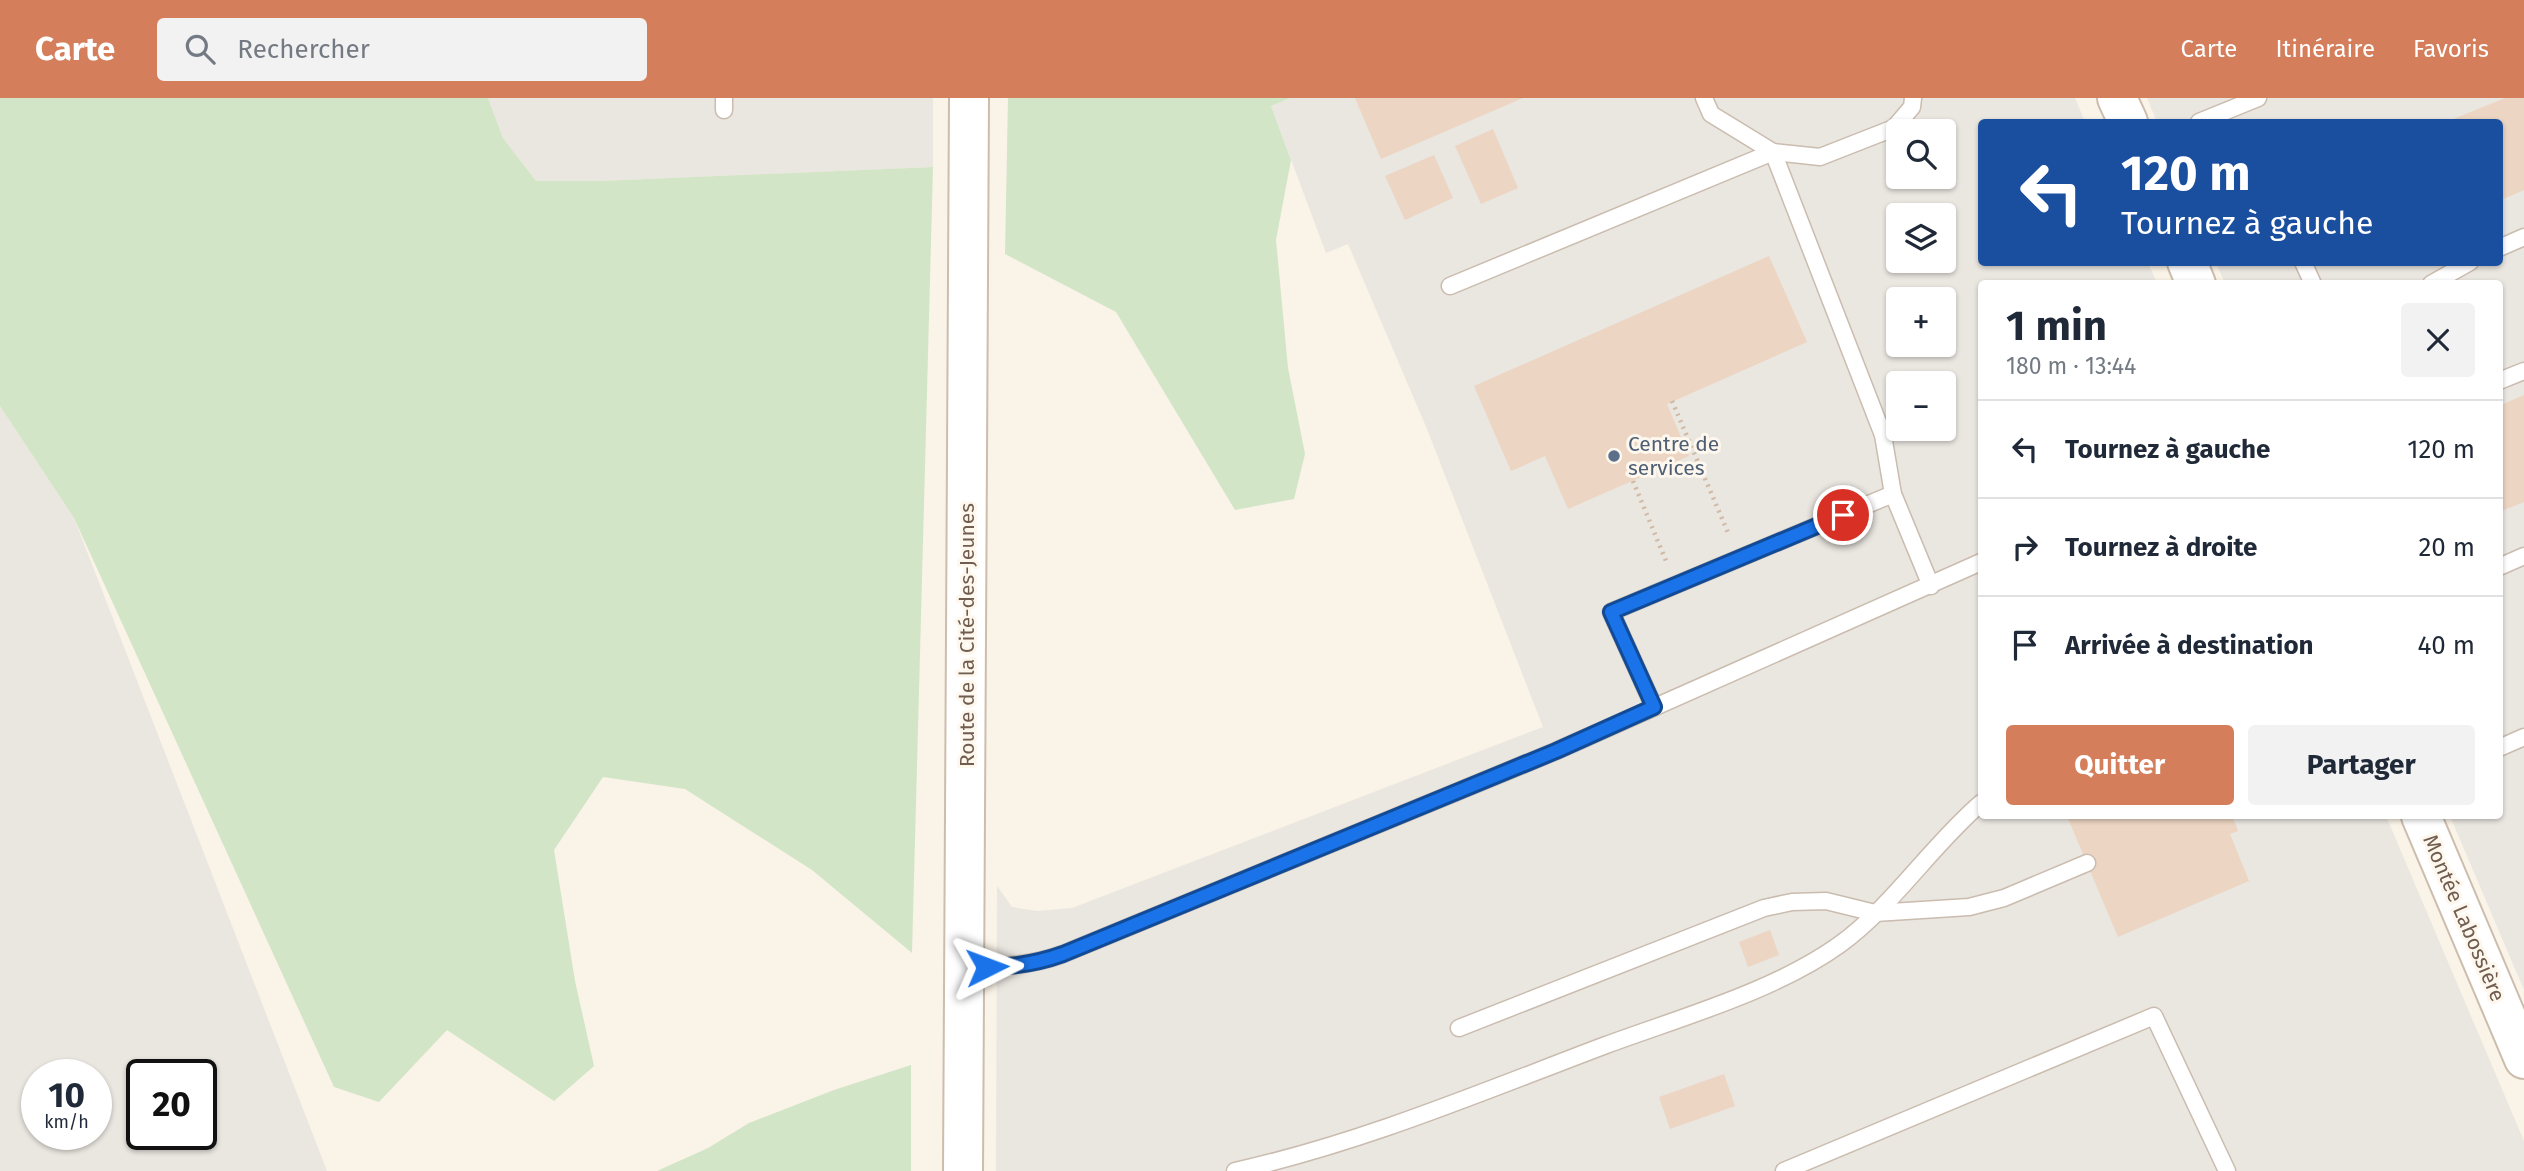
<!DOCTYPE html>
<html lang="fr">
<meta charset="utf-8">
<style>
body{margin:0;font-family:"Fira Sans",sans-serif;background:#f2f2f3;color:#1f2937;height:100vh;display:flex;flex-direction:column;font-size:26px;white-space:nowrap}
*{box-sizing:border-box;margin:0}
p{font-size:23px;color:#747a83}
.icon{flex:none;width:38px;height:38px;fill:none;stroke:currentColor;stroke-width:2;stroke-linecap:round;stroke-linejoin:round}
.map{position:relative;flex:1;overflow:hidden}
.side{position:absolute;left:1978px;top:182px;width:525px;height:539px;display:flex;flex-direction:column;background:#fff;border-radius:7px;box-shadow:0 2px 5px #0004}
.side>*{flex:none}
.top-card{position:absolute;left:1978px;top:21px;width:525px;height:147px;border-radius:7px;box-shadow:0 2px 5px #0004;background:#1a4fa0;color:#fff;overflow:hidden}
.controls{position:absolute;left:1886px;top:21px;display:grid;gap:14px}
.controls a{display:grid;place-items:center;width:70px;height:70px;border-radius:7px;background:#fff;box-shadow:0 2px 5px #0004;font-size:35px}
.speed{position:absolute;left:21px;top:961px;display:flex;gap:14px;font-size:35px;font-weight:700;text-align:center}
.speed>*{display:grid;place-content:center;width:91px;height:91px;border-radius:50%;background:#fff;box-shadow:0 2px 5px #0004;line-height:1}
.speed small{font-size:18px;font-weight:400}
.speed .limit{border:4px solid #111;border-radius:10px;background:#fff;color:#111}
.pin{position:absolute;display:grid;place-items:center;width:60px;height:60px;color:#fff;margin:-30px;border:4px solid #fff;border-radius:50%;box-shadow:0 2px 7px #0007}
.me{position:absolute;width:77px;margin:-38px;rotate:87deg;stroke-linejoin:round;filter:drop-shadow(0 0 5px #0008)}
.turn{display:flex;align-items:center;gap:24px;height:147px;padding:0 28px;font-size:32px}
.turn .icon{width:91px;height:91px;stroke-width:2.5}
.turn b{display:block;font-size:49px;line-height:60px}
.round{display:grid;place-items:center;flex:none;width:74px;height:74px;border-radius:7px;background:#f2f2f3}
.overview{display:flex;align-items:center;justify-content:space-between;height:119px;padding:0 28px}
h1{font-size:42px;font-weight:700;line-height:52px}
.button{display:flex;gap:14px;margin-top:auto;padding:14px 28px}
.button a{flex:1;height:80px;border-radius:7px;background:#d47e5b;color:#fff;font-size:28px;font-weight:700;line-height:80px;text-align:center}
.button a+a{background:#f2f2f3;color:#1f2937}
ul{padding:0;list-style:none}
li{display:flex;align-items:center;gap:21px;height:98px;padding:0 28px;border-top:2px solid #e0e1e3}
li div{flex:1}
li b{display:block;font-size:26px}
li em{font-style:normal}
header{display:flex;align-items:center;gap:42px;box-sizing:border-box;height:98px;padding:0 35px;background:#d47e5b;color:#fff}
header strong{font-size:33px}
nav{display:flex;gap:38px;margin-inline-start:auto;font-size:24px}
.search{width:490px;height:63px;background:#f2f2f3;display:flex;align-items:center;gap:18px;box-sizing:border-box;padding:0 24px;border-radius:7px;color:#747a83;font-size:26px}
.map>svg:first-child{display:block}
.industrial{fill:#eae6e0;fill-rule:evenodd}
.green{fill:#d2e5c7}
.building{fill:#ecd5c2}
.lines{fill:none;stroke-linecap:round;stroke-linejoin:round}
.lane-casing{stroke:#cabcae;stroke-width:19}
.secondary-casing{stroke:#ccbdad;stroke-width:42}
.path{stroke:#d0b9a5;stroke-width:4.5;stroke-dasharray:2 5;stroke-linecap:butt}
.lane{stroke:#fff;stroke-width:16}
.secondary{stroke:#fff;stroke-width:38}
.route-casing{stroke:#114b97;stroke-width:18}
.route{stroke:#1a73e8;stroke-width:12}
.service-dot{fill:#5c6f8a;stroke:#fdf7ed;stroke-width:2.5}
.labels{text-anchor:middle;stroke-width:6;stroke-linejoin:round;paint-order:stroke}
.service-label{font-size:21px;fill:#4e5e75;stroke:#fdf7ed;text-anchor:start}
.street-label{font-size:21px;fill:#705d4f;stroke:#fdf7ed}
</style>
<header>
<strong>Carte</strong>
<div class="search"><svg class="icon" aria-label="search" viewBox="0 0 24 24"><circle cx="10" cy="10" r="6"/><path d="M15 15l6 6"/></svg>Rechercher</div>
<nav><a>Carte</a><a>Itinéraire</a><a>Favoris</a></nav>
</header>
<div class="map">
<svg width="2524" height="1073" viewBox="0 0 2524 1073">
<rect width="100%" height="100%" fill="#faf3e7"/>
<g class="industrial">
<path d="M488,0h445v69l-333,14h-64l-33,-43z"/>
<path d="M1290,0h785l10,24h-104v140l167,1 9,20 -176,1v532h405l138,325v30h-1528l1,-285 15,21 25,4 35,-3 471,-181 -116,-298 -79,-185 -22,9 -55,-147zM1899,33h45v46h-45zM1899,117h45v46h-45zM1899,201h45v46h-45zM1899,285h45v46h-45z"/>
<path d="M2147,0h377v892l-74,-174h49v-532l-274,-1 -9,-20 283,-1v-140h-342z"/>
<path d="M0,308l74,112 253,653h-327zM37,976h59v60h-59zM142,976h59v60h-59z"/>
</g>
<g class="green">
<path d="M0,0h488l15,40 33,43h64l333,-14 -21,786 -100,-83 -127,-81 -82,-12 -49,73 21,131 19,85 -40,35 -107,-71 -68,72 -45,-15 -260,-569 -74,-112z"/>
<path d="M1008,0h282l-19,8 20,54 -15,80 12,128 17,86 -11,45 -59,11 -119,-198 -111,-58z"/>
<path d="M911,967v106h-254l51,-23 41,-25 85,-33z"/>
</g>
<g class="building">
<path d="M1355,0h168l-142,61z"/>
<path d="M2505,0h19v92l-25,11v-79h-53z"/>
<path d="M1493,31l25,59 -37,16 -26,-58z"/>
<path d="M1434,57l19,43 -48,22 -20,-44z"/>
<path d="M1769,158l38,86 -140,62 22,52 -121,53 -23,-53 -34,15 -37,-85z"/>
<path d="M2524,297v107l-25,10v-106z"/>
<path d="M2067,718h171l-5,2 5,13 -8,3 19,47 -131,56z"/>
<path d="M1770,832l9,25 -31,12 -9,-25z"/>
<path d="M1724,976l11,32 -65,23 -11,-32z"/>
</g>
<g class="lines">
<g class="lane-casing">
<g id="lane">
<path d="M724,0v12"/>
<path d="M1704,0l7,16 62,38 47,5 74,-29 18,-21 1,-9"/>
<path d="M2199,24l59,-24"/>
<path d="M1773,54l110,283 10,59"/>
<path d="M2499,150l25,-11"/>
<path d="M2303,164l10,22"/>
<path d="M2431,186l39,-22"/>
<path d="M1450,188l323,-134"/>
<path d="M2499,283l25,-10"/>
<path d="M2499,469l25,-11"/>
<path d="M1654,609l-43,-95 282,-118 38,92"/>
<path d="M2499,650l25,-11"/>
<path d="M964,869c34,0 67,-1 99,-13l493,-203 425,-189"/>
<path d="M1459,930l305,-120 28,-6 34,-1 49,12 94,-6 35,-9 83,-35"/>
<path d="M1235,1073c127,-28 249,-80 371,-126 73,-27 169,-54 233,-100 54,-39 91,-98 142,-142"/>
<path d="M1784,1073l370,-155 73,155"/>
</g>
</g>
<g class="secondary-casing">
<g id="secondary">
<path d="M2117,0l11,24"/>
<path d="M2187,164l9,22"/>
<path d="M2421,718l103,243"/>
<path d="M963,1073l6,-1073"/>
</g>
</g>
<g class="path">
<path d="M1672,303l57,134"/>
<path d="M1633,383l33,80"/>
</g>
<use href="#lane" class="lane"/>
<use href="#secondary" class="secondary"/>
</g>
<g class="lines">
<g class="route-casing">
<path id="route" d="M987,869c26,0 51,-4 76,-13l493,-203 98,-44 -43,-95 232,-97"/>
</g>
<use href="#route" class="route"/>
</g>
<circle class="service-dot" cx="1614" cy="358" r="7"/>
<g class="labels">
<g class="service-label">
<text x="1628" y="353">Centre de<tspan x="1628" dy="24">services</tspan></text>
</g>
<g class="street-label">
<text transform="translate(967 537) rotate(-90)" y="7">Route de la Cité-des-Jeunes</text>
<text transform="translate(2464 820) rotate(67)" y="7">Montée Labossière</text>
</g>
</g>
</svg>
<div class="controls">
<a><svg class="icon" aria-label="search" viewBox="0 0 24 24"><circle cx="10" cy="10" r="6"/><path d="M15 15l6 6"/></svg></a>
<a><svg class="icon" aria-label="layers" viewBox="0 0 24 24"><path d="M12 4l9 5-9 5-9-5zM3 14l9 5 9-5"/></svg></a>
<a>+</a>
<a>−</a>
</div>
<div class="speed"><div>10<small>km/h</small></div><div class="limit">20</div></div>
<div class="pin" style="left:1843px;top:417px;background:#d93025"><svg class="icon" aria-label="arrive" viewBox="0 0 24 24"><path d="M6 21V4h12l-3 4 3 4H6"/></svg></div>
<svg class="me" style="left:987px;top:869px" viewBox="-20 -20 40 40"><path d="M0-17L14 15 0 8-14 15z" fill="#1a73e8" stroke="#fff" stroke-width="4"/></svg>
<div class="top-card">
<div class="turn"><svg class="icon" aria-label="left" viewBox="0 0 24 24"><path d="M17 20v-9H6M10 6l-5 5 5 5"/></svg><div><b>120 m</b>Tournez à gauche</div></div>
</div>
<section class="side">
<div class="overview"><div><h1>1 min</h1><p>180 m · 13:44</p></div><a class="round"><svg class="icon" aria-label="close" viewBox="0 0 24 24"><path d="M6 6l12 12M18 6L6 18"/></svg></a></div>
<ul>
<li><svg class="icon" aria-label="left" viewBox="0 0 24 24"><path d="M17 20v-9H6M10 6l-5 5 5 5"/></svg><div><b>Tournez à gauche</b></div><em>120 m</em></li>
<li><svg class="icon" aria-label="right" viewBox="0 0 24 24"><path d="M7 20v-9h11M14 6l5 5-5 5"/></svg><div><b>Tournez à droite</b></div><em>20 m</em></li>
<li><svg class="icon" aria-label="arrive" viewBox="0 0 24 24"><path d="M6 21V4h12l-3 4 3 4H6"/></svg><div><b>Arrivée à destination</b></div><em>40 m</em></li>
</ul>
<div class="button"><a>Quitter</a><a>Partager</a></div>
</section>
</div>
